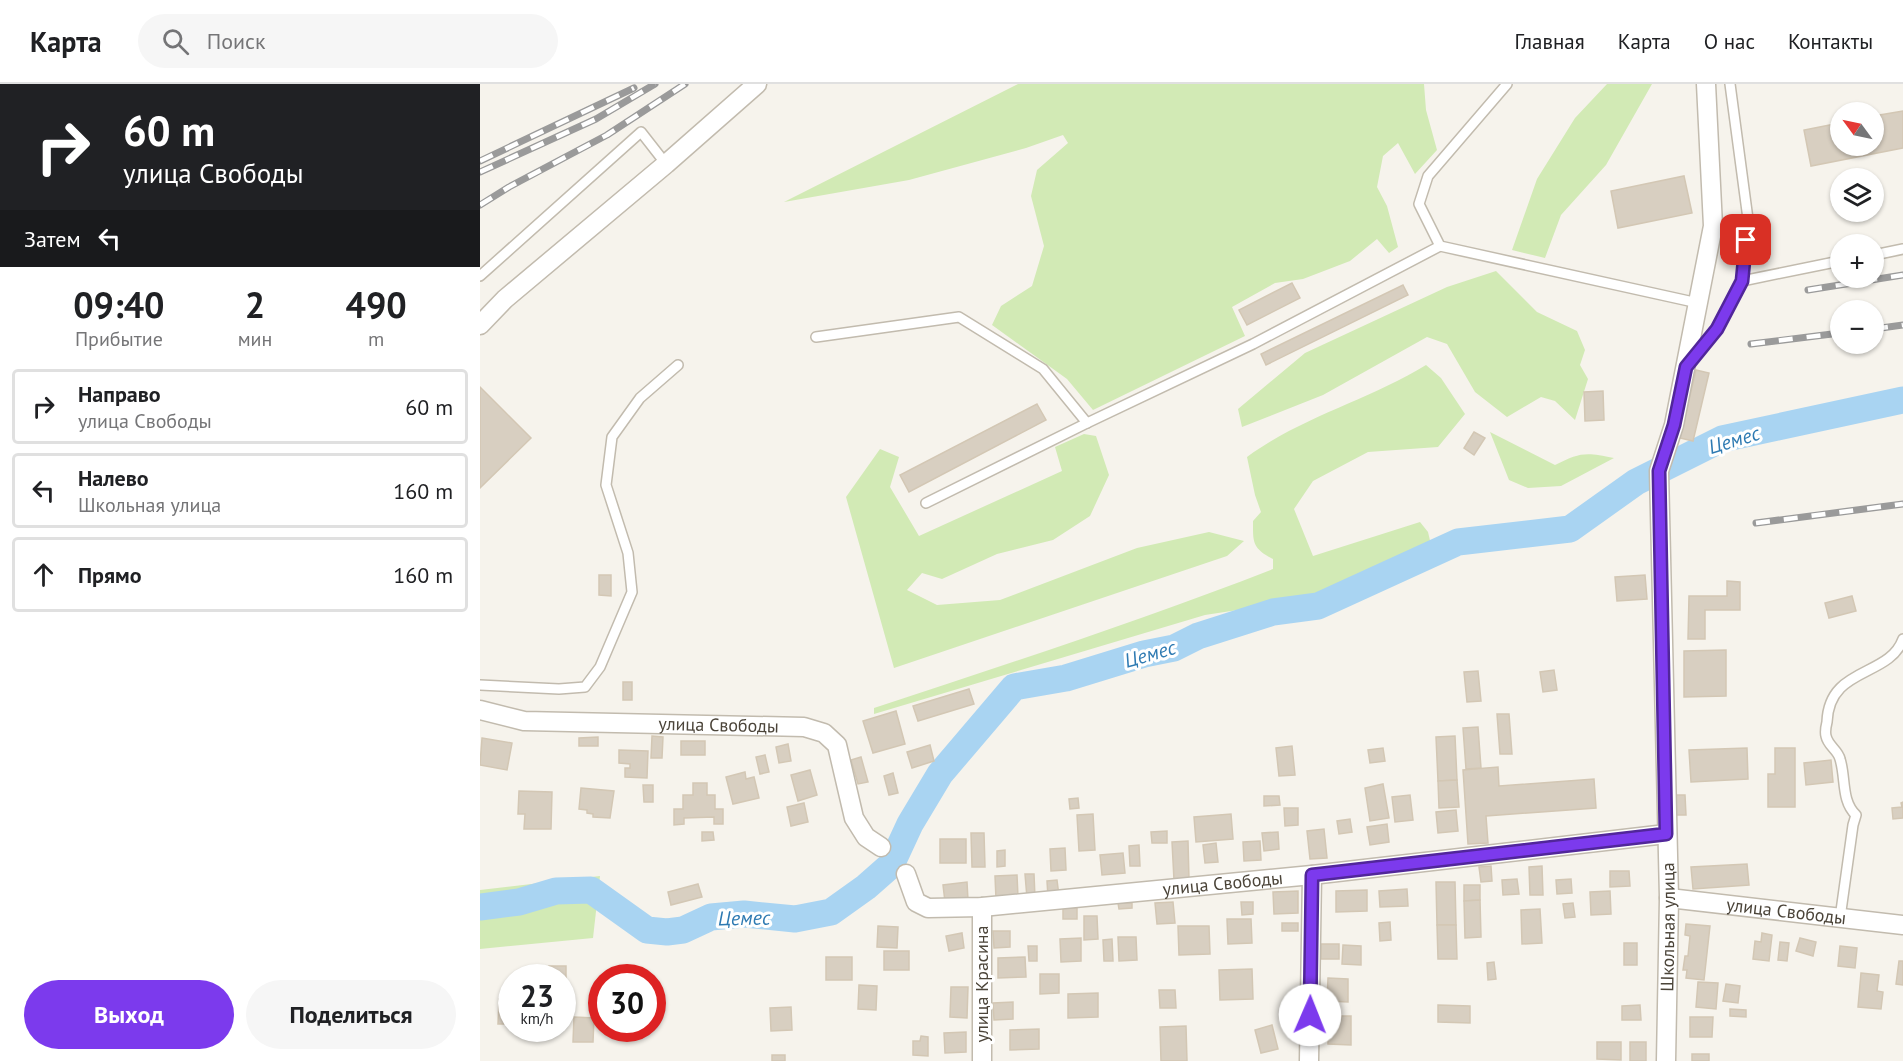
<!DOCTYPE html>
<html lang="ru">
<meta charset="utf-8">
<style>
body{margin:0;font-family:"PT Sans",sans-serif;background:#f6f6f6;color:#202124;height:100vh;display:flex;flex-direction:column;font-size:22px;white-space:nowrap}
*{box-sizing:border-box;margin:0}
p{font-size:20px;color:#757577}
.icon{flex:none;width:33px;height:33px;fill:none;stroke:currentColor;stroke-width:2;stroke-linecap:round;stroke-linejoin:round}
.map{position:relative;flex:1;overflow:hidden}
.drawer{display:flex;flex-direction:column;background:#fff;width:480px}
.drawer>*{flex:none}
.hud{background:#202124;color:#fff;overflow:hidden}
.needle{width:39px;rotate:303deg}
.tools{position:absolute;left:1350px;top:18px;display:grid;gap:12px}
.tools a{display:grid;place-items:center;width:54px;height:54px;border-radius:50%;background:#fff;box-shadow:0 2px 4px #0004;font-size:30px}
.speed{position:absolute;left:18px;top:880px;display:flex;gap:12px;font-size:30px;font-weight:700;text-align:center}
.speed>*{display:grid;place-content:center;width:78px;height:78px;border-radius:50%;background:#fff;box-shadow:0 2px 4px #0004;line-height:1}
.speed small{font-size:15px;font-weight:400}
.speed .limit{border:9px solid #d22;background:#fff;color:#111}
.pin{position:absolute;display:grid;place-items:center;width:51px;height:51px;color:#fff;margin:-26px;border-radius:12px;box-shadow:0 3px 9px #0006}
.me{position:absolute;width:66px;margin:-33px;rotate:1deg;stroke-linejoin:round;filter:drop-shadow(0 0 4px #0008)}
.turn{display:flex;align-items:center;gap:21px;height:126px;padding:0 24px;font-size:27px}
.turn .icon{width:78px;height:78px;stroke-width:2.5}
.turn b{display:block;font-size:42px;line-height:51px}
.then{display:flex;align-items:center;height:57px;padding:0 24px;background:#0003;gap:12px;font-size:22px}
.eta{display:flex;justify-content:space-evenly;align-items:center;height:102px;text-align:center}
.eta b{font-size:36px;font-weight:700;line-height:42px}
.cta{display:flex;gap:12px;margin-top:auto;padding:12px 24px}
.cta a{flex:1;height:69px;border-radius:36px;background:#7c3aed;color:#fff;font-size:24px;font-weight:700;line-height:69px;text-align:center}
.cta a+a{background:#f6f6f6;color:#202124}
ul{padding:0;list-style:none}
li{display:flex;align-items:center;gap:18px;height:75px;margin:0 12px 9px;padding:0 12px;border:3px solid #e0e0e0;border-radius:6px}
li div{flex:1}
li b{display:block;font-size:22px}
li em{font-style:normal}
header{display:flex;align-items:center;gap:36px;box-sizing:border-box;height:84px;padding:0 30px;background:#fff;border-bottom:2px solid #e0e0e0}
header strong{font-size:28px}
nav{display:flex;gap:33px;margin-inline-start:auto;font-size:21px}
.search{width:420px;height:54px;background:#f6f6f6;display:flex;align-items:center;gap:15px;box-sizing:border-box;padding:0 21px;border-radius:33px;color:#757577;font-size:22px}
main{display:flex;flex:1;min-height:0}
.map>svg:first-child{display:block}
.green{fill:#d2eab5}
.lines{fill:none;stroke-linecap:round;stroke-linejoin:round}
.river{stroke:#a9d4f2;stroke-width:27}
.building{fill:#d8cfc1;stroke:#d3c7b4;stroke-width:1.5}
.lane-casing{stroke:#c2bbae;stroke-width:12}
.street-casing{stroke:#c2bbae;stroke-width:21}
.lane{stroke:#fff;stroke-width:9}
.street{stroke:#fff;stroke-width:18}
.rail-casing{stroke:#9a9a9a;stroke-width:7}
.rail{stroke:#fff;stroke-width:4.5;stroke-dasharray:14;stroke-linecap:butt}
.route-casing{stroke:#51269a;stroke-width:15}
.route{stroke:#7c3aed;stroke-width:10}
.labels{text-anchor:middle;stroke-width:6;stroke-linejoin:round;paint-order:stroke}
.street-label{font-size:18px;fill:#4b4439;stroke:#fff}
.water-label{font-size:20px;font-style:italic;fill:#2e7ab2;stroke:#fff}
</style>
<header>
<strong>Карта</strong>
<div class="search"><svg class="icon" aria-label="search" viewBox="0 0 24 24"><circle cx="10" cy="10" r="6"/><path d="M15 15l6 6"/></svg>Поиск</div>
<nav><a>Главная</a><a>Карта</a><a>О нас</a><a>Контакты</a></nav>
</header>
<main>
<section class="drawer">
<div class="hud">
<div class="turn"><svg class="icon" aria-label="right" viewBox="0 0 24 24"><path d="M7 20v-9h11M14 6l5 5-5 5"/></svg><div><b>60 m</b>улица Свободы</div></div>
<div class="then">Затем<svg class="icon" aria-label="left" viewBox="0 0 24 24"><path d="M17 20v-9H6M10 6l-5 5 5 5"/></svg></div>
</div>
<div class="eta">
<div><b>09:40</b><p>Прибытие</p></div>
<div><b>2</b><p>мин</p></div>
<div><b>490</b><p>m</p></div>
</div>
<ul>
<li><svg class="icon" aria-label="right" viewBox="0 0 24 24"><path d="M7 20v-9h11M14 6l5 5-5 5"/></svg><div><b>Направо</b><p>улица Свободы</p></div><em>60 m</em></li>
<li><svg class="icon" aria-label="left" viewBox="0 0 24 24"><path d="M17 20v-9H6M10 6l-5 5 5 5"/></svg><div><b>Налево</b><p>Школьная улица</p></div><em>160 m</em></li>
<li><svg class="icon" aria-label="ahead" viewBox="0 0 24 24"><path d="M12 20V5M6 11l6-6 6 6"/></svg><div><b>Прямо</b></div><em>160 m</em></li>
</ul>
<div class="cta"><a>Выход</a><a>Поделиться</a></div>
</section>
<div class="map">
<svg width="1423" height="977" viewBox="0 0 1423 977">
<rect width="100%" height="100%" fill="#f6f3ec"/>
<g class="green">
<path d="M538,0h406l2,26 11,40 -22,24 -17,-31 -15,13 -6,31 10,19 11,41 -9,6 -12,-14 -27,22 -47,18 -28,4 -43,24 13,29 -152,74 -26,-31 -75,-54 9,-19 31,-20 12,-40 -13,-50 6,-26 31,-27 -5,-8 -37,13 -117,32 -125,22z"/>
<path d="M1127,0h45l-46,81 -45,50 -16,43 -33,-8 25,-71 38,-61z"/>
<path d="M1016,187l41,41 40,19 8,19 -5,15 8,14 -13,41 -20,-19 -14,-4 -34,20 -32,-25 -28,-48 -20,-7 -104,58 -81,32 -4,-18 67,-56 142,-66z"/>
<path d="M946,281l15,13 24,36 -27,33 -70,5 -55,29 -19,28 19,47 107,-34 8,10 4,17 -116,49 -111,17 -331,99v-6c134,-44 268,-88 399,-139v-10c-21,-11 -20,-17 -20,-38l8,-9 -6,-17 -8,-38c54,-40 122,-57 179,-92z"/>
<path d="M1010,348l65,33c25,-13 31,-13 59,-7l-53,28 -33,2 -19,-8z"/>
<path d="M604,350l12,2 13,39 -19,41 -37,24 -56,14 -55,25 -20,-6 -15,17 30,15 63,-5 137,-52 72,-16 35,9 -17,15 -333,112 -48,-171 34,-48 19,8 -9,30 29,49 143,-65 -7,-24z"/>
<path d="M120,792l-7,62 -113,11v-59z"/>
</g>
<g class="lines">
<path class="river" d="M0,823l39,-5 37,-11 35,-1 56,40 20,2 16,-2 28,-13 33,-3 51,5 36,-7 35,-25 25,-22 19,-41 30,-50 74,-87 52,-9 78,-24 30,-6 24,-12 75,-24 45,-6 140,-64 112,-13 66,-47 86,-43 181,-39"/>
</g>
<g class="building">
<path d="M1423,27v37l-92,18 -7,-36 36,-7v23h34v-30z"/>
<path d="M1204,92l8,37 -74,15 -7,-37z"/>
<path d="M812,199l8,15 -53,27 -8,-15z"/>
<path d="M923,201l5,10 -142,70 -5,-11z"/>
<path d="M1216,286l13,3 -16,68 -13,-3z"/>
<path d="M0,303l51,51 -51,50z"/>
<path d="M1123,307l1,29 -19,1 -1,-29z"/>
<path d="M557,320l9,16 -137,72 -9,-17z"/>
<path d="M994,348l11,6 -11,17 -10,-7z"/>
<path d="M119,491h12v21l-12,-1z"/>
<path d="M1165,491l2,24 -30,2 -2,-24z"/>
<path d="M1247,497l13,1v28h-35v29h-17l1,-43h38z"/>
<path d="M1372,512l4,15 -27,7 -4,-15z"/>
<path d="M1246,566v46l-42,1v-46z"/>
<path d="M1074,586l3,20 -14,2 -3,-20z"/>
<path d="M998,587l3,30 -14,1 -3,-30z"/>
<rect x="143" y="598" width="9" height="18"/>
<path d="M489,605l5,15 -56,17 -5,-15z"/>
<path d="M416,627l9,33 -32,9 -10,-32z"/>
<path d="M1017,630h12l3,40h-12z"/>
<path d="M998,643l3,41 -15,1 -3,-41z"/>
<path d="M172,652l11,1 -1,21h-11z"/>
<path d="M975,652l2,44 -19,1 -2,-44z"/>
<path d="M118,653v9h-19v-8z"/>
<path d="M2,654l30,5 -5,27 -27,-5z"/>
<rect x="201" y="657" width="24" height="14"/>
<path d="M308,660l3,17 -12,2 -3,-16z"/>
<path d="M450,661l4,16 -22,7 -5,-16z"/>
<path d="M812,662l3,29 -16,1 -3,-28z"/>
<path d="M903,664l2,13 -15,2 -2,-13z"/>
<path d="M1267,664l1,31 -57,3 -2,-32z"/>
<path d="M1295,664h20v59h-27v-33h7z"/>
<path d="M139,666l29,1 -1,27 -22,-1v-9h5v-4l-11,-1z"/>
<path d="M285,671l4,17 -9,2 -4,-17z"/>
<path d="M381,673l7,25 -10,2 -7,-24z"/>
<path d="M1351,676l2,22 -27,3 -2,-22z"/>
<path d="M1018,683l1,19 95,-7 2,29 -110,8 2,27 -20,1 -5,-74z"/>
<path d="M330,686l7,25 -19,6 -7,-26z"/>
<path d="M265,688l1,7 8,-2 5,21 -26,6 -7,-27z"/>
<path d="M413,689l5,20 -9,2 -5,-19z"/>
<path d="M977,696l2,27 -20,1 -1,-27z"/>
<path d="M213,699h14v12h8v14h8v15h-9v-7l-30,1v6l-10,1v-16h9v-14h10z"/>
<path d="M903,700l6,34 -19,3 -5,-33z"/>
<path d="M163,701h10v17h-9z"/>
<path d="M101,704l33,3 -4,27 -17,-1v-3l-6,-1v-3l-8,-1z"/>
<path d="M39,707l33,1 -1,37h-27l1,-15h-7z"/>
<path d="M930,711l3,25 -18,2 -3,-25z"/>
<path d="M1195,711h10l1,20h-10z"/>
<path d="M784,712h15l1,9 -16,1z"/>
<path d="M598,714l1,10 -9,1 -1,-10z"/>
<path d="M1423,718v16l-10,1 -1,-11 10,-1 -1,-4z"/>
<path d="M324,719l4,19 -17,4 -4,-19z"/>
<path d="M804,724h14v17l-13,1z"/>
<path d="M976,726l2,21 -20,2 -2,-21z"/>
<path d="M613,730l2,36 -16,1 -2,-36z"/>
<path d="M751,730l2,25 -37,3 -2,-25z"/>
<path d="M870,735l2,13 -13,2 -2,-13z"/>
<path d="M907,740l2,18 -19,3 -3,-18z"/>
<path d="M844,745l3,29 -17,1 -3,-28z"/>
<path d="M687,747v12h-15l-1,-11z"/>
<path d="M222,748h11l1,8 -12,1z"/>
<path d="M798,748l1,17 -15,2 -2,-18z"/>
<path d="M491,749h13l1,34h-13z"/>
<rect x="460" y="755" width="26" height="24"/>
<path d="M708,757l1,38 -15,1 -2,-38z"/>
<path d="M780,757l1,19 -17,1 -1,-19z"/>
<path d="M736,759l2,19 -13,1 -2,-18z"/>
<path d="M659,761l1,21h-10l-1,-20z"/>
<path d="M585,764l1,22 -15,1 -1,-22z"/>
<path d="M525,766v16l-8,1v-16z"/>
<path d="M643,769l2,20 -23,2 -2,-20z"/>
<path d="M1267,780l2,21 -56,4 -2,-22z"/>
<path d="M1011,782l1,15 -11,1 -2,-15z"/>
<path d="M1062,782l1,29h-13l-1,-28z"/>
<path d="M1130,787h19l1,15 -20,1z"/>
<path d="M545,790h9l1,24h-8z"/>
<path d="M537,791l1,22 -22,2 -1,-23z"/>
<path d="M1037,795l2,15 -16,1 -1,-15z"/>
<path d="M1091,795l1,14 -15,1 -1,-14z"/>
<path d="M577,796l2,16 -11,1 -1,-16z"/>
<path d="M487,798l1,18 -23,2 -2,-17z"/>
<path d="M956,798h19l1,43h-19z"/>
<path d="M218,800l4,13 -31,8 -3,-13z"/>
<path d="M984,801h16v15l-16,1z"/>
<path d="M927,805l1,17 -28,1 -1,-16z"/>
<path d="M887,806v21l-31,1v-21z"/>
<path d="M818,807v22l-24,1 -1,-22z"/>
<path d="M1130,807l1,23 -20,1 -1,-23z"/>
<path d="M1000,816l1,37 -16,1 -1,-37z"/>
<path d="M693,818l2,21 -18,1 -2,-21z"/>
<path d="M761,818h12v12l-11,1z"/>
<path d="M638,819h14v5l-13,1z"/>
<path d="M1093,819l2,14 -10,1 -2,-14z"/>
<rect x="583" y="824" width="14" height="11"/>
<path d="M1060,825l2,34 -20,1 -1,-34z"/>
<path d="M604,832h13l1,23 -14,1z"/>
<path d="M747,835h24l1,24 -24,1z"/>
<path d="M910,838l1,18 -11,1 -1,-18z"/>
<rect x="802" y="839" width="16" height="8"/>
<path d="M1206,840l24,2 -6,54 -18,-2 1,-8h-4l2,-14h3l2,-20 -5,-1z"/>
<path d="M957,841h19l1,34h-19z"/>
<path d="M398,842l20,1 -1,21 -20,-1z"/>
<path d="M698,842h31l1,28 -31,1z"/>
<path d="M513,847h17v16l-16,1z"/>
<path d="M482,849l2,15 -15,3 -3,-15z"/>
<path d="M1282,849l10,2 -3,26 -16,-2 2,-18 6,1z"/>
<path d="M638,853h18l1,23 -18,1z"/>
<path d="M601,854v23l-20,1 -1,-23z"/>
<path d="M1320,854l16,4 -3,14 -17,-5z"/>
<path d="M632,855l1,22h-9l-1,-21z"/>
<path d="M1300,858l9,1 -2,18 -9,-1z"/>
<rect x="1144" y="859" width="13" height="22"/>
<rect x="841" y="860" width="18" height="15"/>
<path d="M863,861l18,1v19l-19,-1z"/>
<path d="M548,862h9v15h-8z"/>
<path d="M1360,862l17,2 -2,20 -17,-2z"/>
<rect x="404" y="867" width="25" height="19"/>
<rect x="346" y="873" width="26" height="23"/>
<path d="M545,873l1,20 -28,1v-20z"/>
<path d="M1419,877h4v24l-7,-1z"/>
<path d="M1014,878l2,17 -8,1 -1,-17z"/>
<path d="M69,882h17v26h-4v-14h-13z"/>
<path d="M772,885l1,30 -33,1 -1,-30z"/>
<path d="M1381,889l18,2 -2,16 6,1 -2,17 -23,-2z"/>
<path d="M560,890h19v19l-19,1z"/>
<path d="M848,894l20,1v23l-21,-1z"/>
<path d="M1218,898l20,1 -2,26 -20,-2z"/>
<path d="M1246,900l14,2 -2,17 -15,-2z"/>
<path d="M379,901l18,1 -1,24 -18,-1z"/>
<path d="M471,903h17l-1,31 -17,-1z"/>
<path d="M679,906h16l1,18h-16z"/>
<path d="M618,909v24l-30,1v-24z"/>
<path d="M19,915l13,1v24h-14z"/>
<path d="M533,918v17l-19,1 -1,-17z"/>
<path d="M958,921l32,1v17l-32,-1z"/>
<path d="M1160,921l1,15h-19v-14z"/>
<path d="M311,923l1,23 -21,1 -1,-23z"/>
<path d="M1250,925l16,1v7l-16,-1z"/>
<path d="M848,932h23v29l-23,-1z"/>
<path d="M94,933l20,1 -1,24h-20z"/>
<path d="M1210,933h23l-1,20h-22z"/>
<path d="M792,941l6,24 -17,4 -6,-23z"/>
<path d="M706,942l1,35h-26l-1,-34z"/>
<path d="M559,945v20l-29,1v-20z"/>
<path d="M486,948v20l-21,1 -1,-20z"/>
<path d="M441,952l7,1v19l-15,-1v-14h7z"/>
<path d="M1117,958h24v18l-24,-1z"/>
<rect x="1150" y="958" width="16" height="19"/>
<rect x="1212" y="970" width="17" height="7"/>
<rect x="292" y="971" width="13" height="6"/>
</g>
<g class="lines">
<g class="lane-casing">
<g id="lane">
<path d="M1027,0l-79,92 -9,28 21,42 258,57"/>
<path d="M1394,171l29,-6"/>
<path d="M0,192l161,-144 25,32"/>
<path d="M1262,197l98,-20"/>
<path d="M336,253l143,-20 84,52 44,54"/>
<path d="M1211,276l26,-31 25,-48 6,-62 -18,-135"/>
<path d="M446,419l161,-80 166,-79 187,-98"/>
<path d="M0,601l79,4 26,-2 15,-20 32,-75 -4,-39 -22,-68 6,-48 28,-39 38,-33"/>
<path d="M1360,834l13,-93 3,-10c-15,-14 -10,-37 -16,-56 -2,-9 -12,-13 -14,-23 -1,-4 0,-10 1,-14 2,-56 62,-44 76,-83"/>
</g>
</g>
<g class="street-casing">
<g id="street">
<path d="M0,241l25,-26 161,-135 91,-80"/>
<path id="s1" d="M0,626l44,11 280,6 20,6 13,12 17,73 12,19 15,10"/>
<path id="s2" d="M426,790l10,28 12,6 54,-1 330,-32 354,-41"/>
<path id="s3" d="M1189,814l234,27"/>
<path d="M502,823v154"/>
<path d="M829,977l3,-186"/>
<path id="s4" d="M1186,977l3,-163 -10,-427 15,-46 39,-199 -7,-142"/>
</g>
</g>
<use href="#lane" class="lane"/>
<use href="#street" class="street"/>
<g class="rail-casing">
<g id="rail">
<path d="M0,77l154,-73"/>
<path d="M0,88l116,-53 59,-35"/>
<path d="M0,121l29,-18 98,-52 78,-51"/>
<path d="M1328,206l95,-15"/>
<path d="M1394,245l29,-4"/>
<path d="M1271,260l89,-11"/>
<path d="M1276,439l147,-19"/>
</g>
</g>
<use href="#rail" class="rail"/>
</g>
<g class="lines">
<g class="route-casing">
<path id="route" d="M830,931l2,-140 354,-41 -7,-363 15,-46 12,-58 31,-38 25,-48 4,-41"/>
</g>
<use href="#route" class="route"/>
</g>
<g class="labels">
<g class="street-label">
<text dy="6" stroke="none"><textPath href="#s1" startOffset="240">улица Свободы</textPath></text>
<text dy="6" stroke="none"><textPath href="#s2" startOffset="339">улица Свободы</textPath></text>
<text dy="6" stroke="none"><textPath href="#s3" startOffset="118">улица Свободы</textPath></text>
<text dy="6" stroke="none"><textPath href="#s4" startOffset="134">Школьная улица</textPath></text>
<text transform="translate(502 900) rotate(-90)" y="6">улица Красина</text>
</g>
<g class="water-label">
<text transform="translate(1254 356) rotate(-17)" y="7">Цемес</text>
<text transform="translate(670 570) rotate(-16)" y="7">Цемес</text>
<text transform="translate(264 834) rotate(-1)" y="7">Цемес</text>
</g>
</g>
</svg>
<div class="tools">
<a><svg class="needle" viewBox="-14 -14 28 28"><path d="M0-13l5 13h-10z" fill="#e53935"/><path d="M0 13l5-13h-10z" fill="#757577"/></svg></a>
<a><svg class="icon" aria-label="layers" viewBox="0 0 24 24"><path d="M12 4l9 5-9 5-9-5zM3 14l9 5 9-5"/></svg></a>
<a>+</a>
<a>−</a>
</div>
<div class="speed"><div>23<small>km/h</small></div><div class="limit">30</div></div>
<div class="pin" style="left:1266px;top:156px;background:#d93025"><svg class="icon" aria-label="arrive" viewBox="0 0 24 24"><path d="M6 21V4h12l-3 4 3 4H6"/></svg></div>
<svg class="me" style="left:830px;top:931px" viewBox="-20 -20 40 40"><circle r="19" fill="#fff"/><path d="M0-13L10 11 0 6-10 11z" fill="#7c3aed"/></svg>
</div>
</main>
